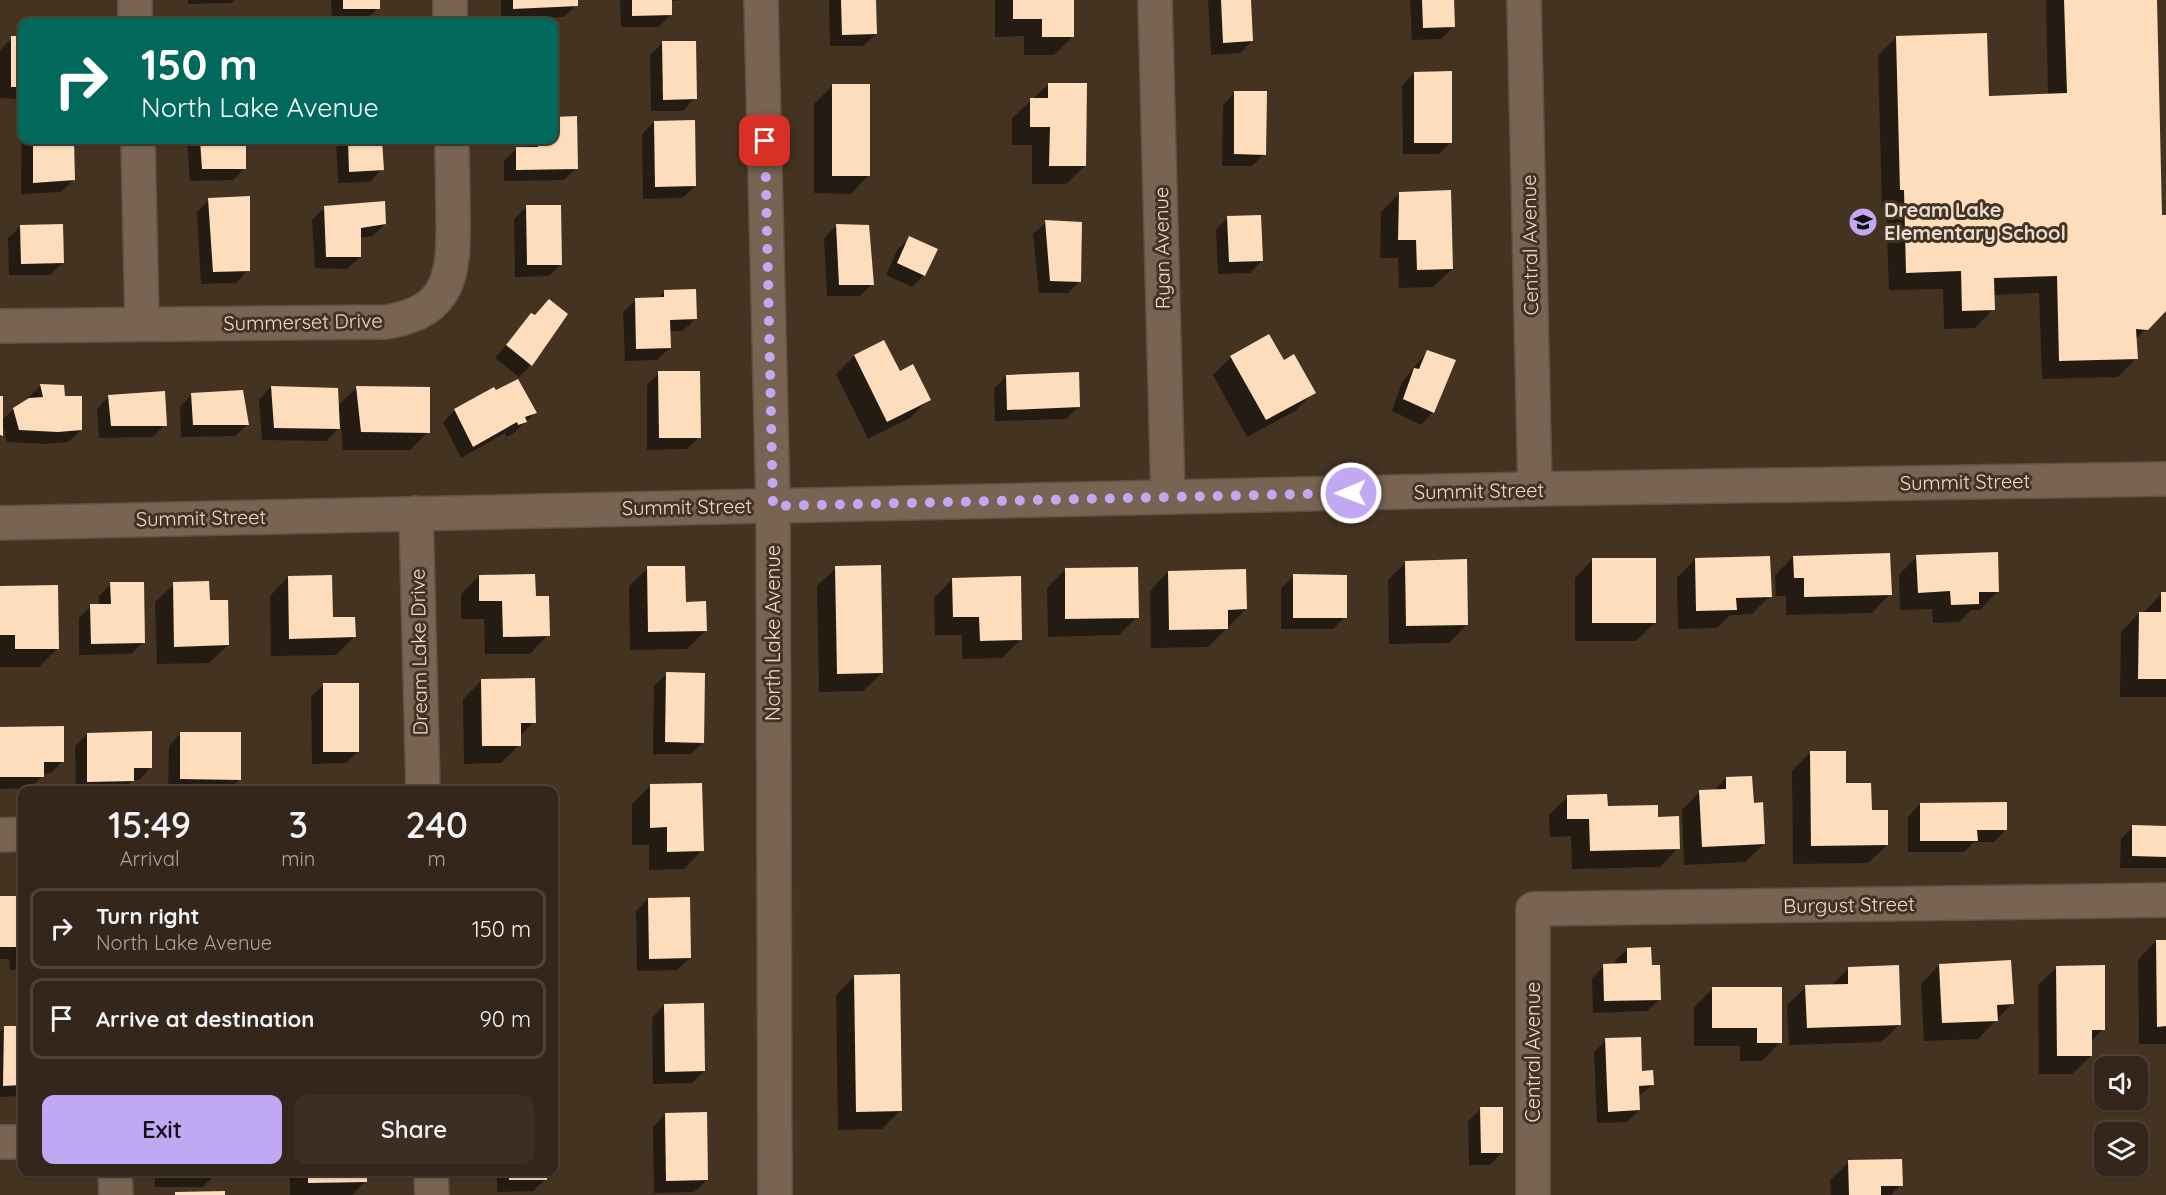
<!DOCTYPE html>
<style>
body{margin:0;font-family:Quicksand,sans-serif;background:#3c2e23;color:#f1f3f6;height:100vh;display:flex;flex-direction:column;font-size:22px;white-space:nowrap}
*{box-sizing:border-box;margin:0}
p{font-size:20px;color:#a9a5a2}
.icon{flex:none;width:33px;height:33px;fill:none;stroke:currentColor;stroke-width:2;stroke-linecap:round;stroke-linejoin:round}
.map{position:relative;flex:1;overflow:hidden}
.sheet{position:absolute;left:18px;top:786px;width:540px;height:390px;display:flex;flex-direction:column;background:#34261a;border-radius:12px;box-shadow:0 2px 4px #0004,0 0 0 2px #4e4339}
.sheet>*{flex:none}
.banner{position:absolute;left:18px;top:18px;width:540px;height:126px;border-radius:12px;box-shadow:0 2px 4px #0004,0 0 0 2px #4e4339;background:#00695c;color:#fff;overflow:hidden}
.buttons{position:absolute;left:2094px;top:1056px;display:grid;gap:12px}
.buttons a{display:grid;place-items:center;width:54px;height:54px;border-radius:12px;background:#34261a;box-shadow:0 2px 4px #0004,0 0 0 2px #4e4339;font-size:30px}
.pin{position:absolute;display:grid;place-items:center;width:51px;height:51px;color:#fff;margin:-26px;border-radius:12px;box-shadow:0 3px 9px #0006}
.me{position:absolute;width:66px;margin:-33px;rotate:269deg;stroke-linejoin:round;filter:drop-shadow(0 0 4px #0008)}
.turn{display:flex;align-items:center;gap:21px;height:126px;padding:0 24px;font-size:27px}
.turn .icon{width:78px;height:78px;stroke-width:2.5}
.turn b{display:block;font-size:42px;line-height:51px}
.eta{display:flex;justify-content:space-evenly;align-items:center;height:102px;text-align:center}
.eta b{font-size:36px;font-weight:600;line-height:42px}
.primary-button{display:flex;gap:12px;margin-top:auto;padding:12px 24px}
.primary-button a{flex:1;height:69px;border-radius:12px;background:#c1a8f3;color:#111;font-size:24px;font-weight:600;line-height:69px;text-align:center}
.primary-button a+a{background:#3c2e23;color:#f1f3f6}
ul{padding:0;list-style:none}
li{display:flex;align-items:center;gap:18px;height:81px;margin:0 12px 9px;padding:0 12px;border:3px solid #4e4339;border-radius:12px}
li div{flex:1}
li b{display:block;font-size:22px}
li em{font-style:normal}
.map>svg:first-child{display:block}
.shadow{fill:#0007}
.building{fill:#fdddbb}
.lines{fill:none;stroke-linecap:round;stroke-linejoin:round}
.minor-casing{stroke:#605142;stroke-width:36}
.minor{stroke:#796453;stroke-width:33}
.route{stroke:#c1a8f3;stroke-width:10;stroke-dasharray:0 18}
.labels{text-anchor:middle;stroke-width:6;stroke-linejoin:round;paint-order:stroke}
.poi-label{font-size:20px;font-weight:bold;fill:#e9ddd3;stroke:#453322;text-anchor:start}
.street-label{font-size:20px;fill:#e9ddd3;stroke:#453322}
</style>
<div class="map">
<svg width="2166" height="1195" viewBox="0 0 2166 1195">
<rect width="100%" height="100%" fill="#453322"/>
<g class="shadow">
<path d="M188,0h47l-3,3 -44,1z"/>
<path d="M331,0h47v8l-12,12 -34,1z"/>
<path d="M501,0h75v5l-12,12 -63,4z"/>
<path d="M620,0h61l-10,1v13l-12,13h-38z"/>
<path d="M829,0h46l1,34 -13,12h-33z"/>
<path d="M995,0h77v37l-18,18h-30v-19l-29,1z"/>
<path d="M1208,0h42l2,41 -12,12 -29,2z"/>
<path d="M1410,0h43v27l-12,12 -29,1z"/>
<path d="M2046,0h109l6,217h5v94h-2l-29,29 1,18 -18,19 -76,2 -3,-86 -46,2v14l-18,19 -31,1 -1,-40 -54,1 -3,-83 -4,1 -4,-152 18,-19 91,60 61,-2z"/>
<path d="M554,37h2l1,55 -3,4z"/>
<path d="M12,38h10v61l-22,-1v-48z"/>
<path d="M662,43l33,55 -12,13h-32l-1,-56z"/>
<path d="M1414,73l37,69 -12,12h-36l-1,-68z"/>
<path d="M1049,84l36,82 -19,18h-34v-39h-20v-27z"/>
<path d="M833,85l36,90 -18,19 -37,-1v-89z"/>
<path d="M1235,92l29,62 -12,12h-30l1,-61z"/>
<path d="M554,118h22v50l-12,12 -60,1v-20l12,-12 10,-1v-8h28z"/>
<path d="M654,122l41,64 -13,12 -39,1 -1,-65z"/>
<path d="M22,127v13h51v40l-12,12 -40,2z"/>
<path d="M187,140h57l1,28 -12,12 -43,1z"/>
<path d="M336,140h44l2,29 -12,13 -32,1z"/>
<path d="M1400,193l52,76 -19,18 -34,1 -1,-30h-18l1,-46z"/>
<path d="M209,200l39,70 -12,13 -35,1 -4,-72z"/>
<path d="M526,207l35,57 -12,12 -34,1 -1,-58z"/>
<path d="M325,208l60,16 -12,12 -13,2v19l-13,12 -32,-1 -3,-48z"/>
<path d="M1228,217l34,44 -12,12 -32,1 -2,-44z"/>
<path d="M1046,222l34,59 -12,12h-29l-6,-59z"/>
<path d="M21,226l42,36 -13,13h-41l-1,-37z"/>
<path d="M836,226l36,58 -12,12h-33l-3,-58z"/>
<path d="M910,238l14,37 -12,12 -26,-12 11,-25z"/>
<path d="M665,291l30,28 -12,12h-14l1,17 -13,12 -32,1 -2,-49 13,-12 21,-1z"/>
<path d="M531,315v50l-12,12 -24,-19z"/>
<path d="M884,342l15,31 30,26 -19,19 -42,21 -32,-65 18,-18z"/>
<path d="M1427,352l27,9 -21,51 -12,13 -29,-14 10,-29z"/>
<path d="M1231,357l83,35 -19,19 -48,26 -34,-62z"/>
<path d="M659,373l40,64 -12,12 -40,1v-65z"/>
<path d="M1006,376l73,31 -13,12 -71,2 -1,-32z"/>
<path d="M40,386h23v11l18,33 -13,12 -23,2 -38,-2 -4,-15 -3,10v-39l1,23 13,-12 15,-9 -1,-2z"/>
<path d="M271,387l66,20 20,-20 71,45 -18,18h-67l-2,-24 -15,15 -64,-1 -3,-40z"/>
<path d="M192,394l56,30 -13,12 -54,1 -1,-30z"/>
<path d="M109,396l56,29 -12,12 -54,1 -2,-29z"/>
<path d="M455,410l80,3 -22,21 -7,3 -1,-4 -44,25 -18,-36z"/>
<path d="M1917,556l81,35 -18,19h-9l-12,12 -26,1 -1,-14 -32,1 -1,-35z"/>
<path d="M1793,557l97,37 -18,19 -86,2v-19h-10l-1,-21z"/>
<path d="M1593,559l62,64 -19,18h-61v-63z"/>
<path d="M1695,559l75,37 -18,18 -22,1 -13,13 -39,1 -1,-51z"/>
<path d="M1406,562l61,62 -18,19 -60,1 -1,-64z"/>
<path d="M648,568l36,35 21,28 -18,18 -57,1 -1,-64z"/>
<path d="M836,568l46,105 -19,18 -44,1 -2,-106z"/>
<path d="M1065,570l72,47 -18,18 -71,2 -1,-49z"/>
<path d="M1168,572l78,37 -38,38 -57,1 -1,-57z"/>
<path d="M479,576l55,22 14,37 -18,19h-45l-1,-35h-23v-25z"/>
<path d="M1294,576l51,41 -12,12h-52v-41z"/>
<path d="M288,577l43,42 23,18 -18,18 -65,1 -1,-60z"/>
<path d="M952,579l69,61 -19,18 -40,1v-24h-27l-1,-37z"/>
<path d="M111,584l33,58 -13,12 -52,1v-37l12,-12h8v-10z"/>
<path d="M174,584l34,18 20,43 -19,18 -52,1 -2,-62z"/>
<path d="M0,587l58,61 -19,19h-39z"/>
<path d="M2162,593l4,1v103h-46l1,-65 18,-19h4z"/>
<path d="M667,674l36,68 -12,12h-38l1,-68z"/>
<path d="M481,681l53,41 -15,15v8l-18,18 -37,1 -1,-65z"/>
<path d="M324,684l34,67 -12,12 -34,1 -1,-67z"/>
<path d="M0,728l63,33 -12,12 -8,1v2l-13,12 -30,1z"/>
<path d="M181,733l59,46 -12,11h-60l1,-44z"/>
<path d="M87,734l64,33 -12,13h-6l-10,10h-47l-1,-44z"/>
<path d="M1810,753l60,58 17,34 -19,18 -75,1 -1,-93z"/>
<path d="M1726,778l27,26 11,40 -19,18 -61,3 -2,-55 18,-19h14z"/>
<path d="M650,786l52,64 -18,19 -35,1v-25h-17v-41z"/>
<path d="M1568,797l39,11 50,10 21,30 -18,19 -88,2 -1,-33 -21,1 -1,-22z"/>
<path d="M1920,804l86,25 -12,13h-20l-10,10h-56v-35z"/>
<path d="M2133,827h33v41h-46l1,-29z"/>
<path d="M0,898h22v72h-12l-1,-11h-9z"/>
<path d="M648,899l42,59 -13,12 -40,1 -1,-60z"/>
<path d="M2156,941h10v103h-27l-1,-84z"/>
<path d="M1627,949l23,18 10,32 -13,12 -54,2 -1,-35 12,-12 11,-1v-4z"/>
<path d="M1939,965l73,39 -34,35 -54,2 -3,-57z"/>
<path d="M2057,967l46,62 -12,13v14l-19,18h-33l-1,-89z"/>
<path d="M1849,968l51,56 -19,18 -92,3 -2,-40 19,-18 25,-1z"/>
<path d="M854,977l47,133 -19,19 -44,1 -2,-135z"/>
<path d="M1713,988l67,54 -18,19h-22v-15h-46v-39z"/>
<path d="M664,1005l40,66 -12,12 -39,1 -1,-66z"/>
<path d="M4,1028h18v64l-3,4 -19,1v-65z"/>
<path d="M1606,1040l46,45 -14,12 1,13 -12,12 -30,1 -3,-71z"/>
<path d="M1481,1109l21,43 -12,13h-21l-1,-44z"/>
<path d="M665,1114l42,66 -13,12 -40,1 -1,-66z"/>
<path d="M1849,1162l52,23 -10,10h-60l-1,-15z"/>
<path d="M155,1172h63l-15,15h-48z"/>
<path d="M290,1172h76v9l-14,14h-62z"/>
<path d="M497,1172h48l1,7 -13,12 -36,1z"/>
</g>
<g class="building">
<rect x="343" y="0" width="37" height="9"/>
<path d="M513,0h65v6l-65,3z"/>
<path d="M632,0h40v15l-40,1z"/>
<path d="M841,0h35l1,34 -35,1z"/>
<path d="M1013,0h61v37h-32v-18h-29z"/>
<path d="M1221,0h30l2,41 -30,2z"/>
<path d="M1422,0h32l1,27 -32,1z"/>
<path d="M2064,0h93l5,215h4v96l-18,19 -12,-1 2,30 -79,2 -2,-85 -63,2 1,32 -33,1 -1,-40 -55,2 -2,-83h-4l-4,-154 91,-3 2,63 78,-3z"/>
<path d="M554,35h3l1,58h-4z"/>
<rect x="11" y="36" width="11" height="51"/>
<path d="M662,41h34l1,58 -34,1z"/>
<path d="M1452,71v72h-38v-71z"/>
<path d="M1048,83h39l-1,83h-37l1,-39h-20v-29h18z"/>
<rect x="832" y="84" width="38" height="92"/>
<path d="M1234,91h33l-1,64 -32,-1z"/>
<path d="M577,116l1,53 -62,1v-23h22v-7h16v-23z"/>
<path d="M695,120l1,66 -41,1 -1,-66z"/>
<path d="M33,140h41l1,40 -42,3z"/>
<path d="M200,140h46v29h-44z"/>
<path d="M348,140h34l2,30 -35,2z"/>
<path d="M1451,190l2,79 -36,1 -1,-30h-18l1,-48z"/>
<path d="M250,196v75l-37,1 -5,-74z"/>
<path d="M385,201l1,23 -25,4v29h-35l-2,-51z"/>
<path d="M526,205h35l1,60h-35z"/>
<path d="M1261,215l2,46 -34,1 -2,-46z"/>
<path d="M1045,220l37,2 -1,60 -31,-1z"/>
<path d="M63,224l1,39 -43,1 -1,-39z"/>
<path d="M836,224l33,1 5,60h-35z"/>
<path d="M909,236l29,13 -13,27 -28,-13z"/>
<path d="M696,289l1,30 -27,1 1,28 -35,1 -1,-51 29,-1v-7z"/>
<path d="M549,299l19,15 -36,52 -26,-21 25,-32 4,2z"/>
<path d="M1269,334l15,26 10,-6 22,39 -50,27 -36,-64z"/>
<path d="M884,340l16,31 13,-7 18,36 -44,22 -33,-67z"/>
<path d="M1427,350l29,10 -22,53 -31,-14 11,-31 5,1z"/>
<path d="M658,371h42l1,67h-42z"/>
<path d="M1079,372l1,35 -73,3 -1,-35z"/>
<path d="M518,379l19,34 -12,4 2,5 -9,3 -1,-3 -44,25 -19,-38 40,-22 2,3z"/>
<path d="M40,384l24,1 1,11h17v34l-24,2 -39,-2 -6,-22 16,-10 14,-1z"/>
<path d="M271,386l67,2 2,41 -66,-1z"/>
<path d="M356,386l74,1v46l-69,-1z"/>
<path d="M243,390l6,35h-56l-2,-32z"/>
<path d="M165,391l2,35h-56l-3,-31z"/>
<path d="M0,396h3v40l-3,-1z"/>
<path d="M1998,552l1,40h-20v12l-28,1 -1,-14 -32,2 -2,-38z"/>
<path d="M1890,553l2,42 -88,2v-19h-10l-1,-22z"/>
<path d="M1770,556l2,41 -36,1 1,12 -41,1 -1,-53z"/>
<rect x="1592" y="558" width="64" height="65"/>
<path d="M1467,559l1,66 -62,1 -1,-65z"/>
<path d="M881,565l2,108 -46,1 -2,-108z"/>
<path d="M647,566h38l1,36 20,-1 1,30 -59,1z"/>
<path d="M1138,567l1,51 -74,1v-51z"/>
<path d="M1246,569l1,40 -19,1v19l-59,1 -1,-59z"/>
<path d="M535,574l1,22h13l1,40 -47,1 -1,-36h-23v-26z"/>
<path d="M1293,574l54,1v43h-54z"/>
<path d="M332,575l1,42h22l1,20 -67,2 -1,-63z"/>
<path d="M1021,576l1,64 -42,1 -1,-24h-26l-1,-39z"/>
<path d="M209,581l1,19h18l1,45 -55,2 -1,-65z"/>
<path d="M110,582h34l1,61 -54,1 -1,-40h21z"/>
<path d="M58,585l1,64h-44v-14h-15v-49z"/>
<path d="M2161,592h5v87h-28l1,-67h22z"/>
<path d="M666,672l39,1 -1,70 -39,-1z"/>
<path d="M535,678l1,45h-15v23h-39l-1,-67z"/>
<rect x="323" y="683" width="36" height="69"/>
<path d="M64,726v36h-20v15h-44v-50z"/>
<path d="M152,731v37h-18v13l-47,1v-49z"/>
<path d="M180,732h61v48l-61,-1z"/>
<path d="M1810,751h36v32h25l1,27h16v35l-77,1z"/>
<path d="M1752,776l2,27 9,-1 2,42 -63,3 -3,-57 27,-1v-12z"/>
<path d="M702,783l2,68 -37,1v-25l-17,1v-44z"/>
<path d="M1607,794l1,12 50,-1v12l21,-1 1,33 -90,2 -1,-32h-22v-24z"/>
<path d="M2007,802v28h-30l1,11h-58v-38z"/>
<path d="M2132,825l34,1v31l-34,-1z"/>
<rect x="0" y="896" width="22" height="51"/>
<path d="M690,897l1,61 -42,1 -1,-61z"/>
<path d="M2156,940h10v86l-9,1z"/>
<path d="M1651,947l1,18h8l1,35 -57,1 -1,-37 24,-1v-15z"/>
<path d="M2011,960l3,44 -17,1 1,16 -56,2 -3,-59z"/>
<path d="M1899,965l2,60 -94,3 -2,-43 43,-1v-17z"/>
<path d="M2105,965v65h-13v26h-35l-1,-90z"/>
<path d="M900,974l2,137 -46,1 -2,-137z"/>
<path d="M1712,987h70v56h-25v-15h-45z"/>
<path d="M704,1003l1,68 -40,1 -1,-68z"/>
<path d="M4,1026h18v59l-19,1z"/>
<path d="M1641,1037l1,34 11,-1 1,15 -15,1 1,24 -32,2 -3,-74z"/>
<path d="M1480,1107h23v46h-22z"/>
<path d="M707,1112l1,68 -42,1 -1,-68z"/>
<path d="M1902,1159l1,27h-22v9h-32l-1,-35z"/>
<path d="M308,1172h59v10l-59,1z"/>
<rect x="509" y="1172" width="38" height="8"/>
<path d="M225,1191v4h-50v-3z"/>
</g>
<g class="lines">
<g class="minor-casing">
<g id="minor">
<path d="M135,0v22"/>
<path d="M450,0v22"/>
<path d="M761,0l12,506 2,689"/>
<path d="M1155,0l13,497"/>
<path d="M1524,0l11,489"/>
<path d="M138,140l4,183"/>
<path d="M0,326l386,-4c67,-10 68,-51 67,-108 0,-25 -1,-50 -1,-74"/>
<path d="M416,513l7,277"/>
<path d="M0,523l1535,-34 631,-10"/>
<path d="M0,835l22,-1"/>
<path d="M0,1142h22"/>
<path d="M115,1172l1,23"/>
<path d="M431,1172l1,23"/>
<path d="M1533,1195v-286l633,-9"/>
</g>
</g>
<use href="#minor" class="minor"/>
</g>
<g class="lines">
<path class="route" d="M765,141l8,365 578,-13"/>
</g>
<defs>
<g id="school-disc" transform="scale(1.5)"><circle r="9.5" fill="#c1a8f3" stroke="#453322"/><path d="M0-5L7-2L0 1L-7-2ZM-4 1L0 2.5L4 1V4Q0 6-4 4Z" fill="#111"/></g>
</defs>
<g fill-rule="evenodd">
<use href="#school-disc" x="1863" y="222"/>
</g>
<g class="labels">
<g class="poi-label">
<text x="1884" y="217">Dream Lake<tspan x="1884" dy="23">Elementary School</tspan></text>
</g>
<g class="street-label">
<text transform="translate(1530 245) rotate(-91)" y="7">Central Avenue</text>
<text transform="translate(1162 248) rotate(-91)" y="7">Ryan Avenue</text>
<text transform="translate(303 322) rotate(-1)" y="7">Summerset Drive</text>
<text transform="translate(1965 482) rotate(-1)" y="7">Summit Street</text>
<text transform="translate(1479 491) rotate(-1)" y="7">Summit Street</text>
<text transform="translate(687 507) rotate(-1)" y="7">Summit Street</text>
<text transform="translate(201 518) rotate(-1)" y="7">Summit Street</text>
<text transform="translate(773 633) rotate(-90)" y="7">North Lake Avenue</text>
<text transform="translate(419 652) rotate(-91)" y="7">Dream Lake Drive</text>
<text transform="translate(1849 905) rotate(-1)" y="7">Burgust Street</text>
<text transform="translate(1533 1052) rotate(-90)" y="7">Central Avenue</text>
</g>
</g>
</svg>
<div class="buttons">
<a><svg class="icon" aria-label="sound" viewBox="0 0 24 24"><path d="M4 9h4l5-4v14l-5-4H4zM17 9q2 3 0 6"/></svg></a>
<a><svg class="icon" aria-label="layers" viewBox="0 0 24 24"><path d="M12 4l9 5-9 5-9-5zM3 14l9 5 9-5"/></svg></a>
</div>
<div class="pin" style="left:765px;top:141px;background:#d93025"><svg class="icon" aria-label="arrive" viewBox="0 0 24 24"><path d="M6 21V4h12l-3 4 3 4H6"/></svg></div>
<svg class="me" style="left:1351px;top:493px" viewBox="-20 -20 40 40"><circle r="17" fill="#c1a8f3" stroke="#fff" stroke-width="3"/><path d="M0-11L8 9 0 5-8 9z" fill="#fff"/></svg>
<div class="banner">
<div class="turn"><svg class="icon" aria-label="right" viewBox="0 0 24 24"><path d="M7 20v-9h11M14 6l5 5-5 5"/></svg><div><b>150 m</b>North Lake Avenue</div></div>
</div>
<section class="sheet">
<div class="eta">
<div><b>15:49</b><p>Arrival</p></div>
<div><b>3</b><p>min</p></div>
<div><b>240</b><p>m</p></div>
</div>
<ul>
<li><svg class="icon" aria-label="right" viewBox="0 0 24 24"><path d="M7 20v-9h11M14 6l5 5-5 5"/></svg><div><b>Turn right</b><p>North Lake Avenue</p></div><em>150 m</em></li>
<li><svg class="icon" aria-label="arrive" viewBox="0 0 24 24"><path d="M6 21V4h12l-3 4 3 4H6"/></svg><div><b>Arrive at destination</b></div><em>90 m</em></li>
</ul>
<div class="primary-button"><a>Exit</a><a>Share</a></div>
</section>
</div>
